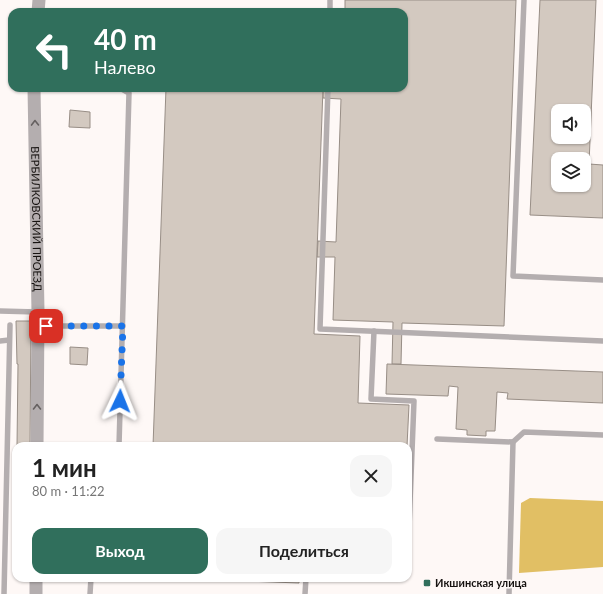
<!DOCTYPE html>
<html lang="ru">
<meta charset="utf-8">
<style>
body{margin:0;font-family:Lato,sans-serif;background:#f6f6f6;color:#222;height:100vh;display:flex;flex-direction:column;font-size:15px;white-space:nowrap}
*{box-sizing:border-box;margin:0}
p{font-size:13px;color:#767676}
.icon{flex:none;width:22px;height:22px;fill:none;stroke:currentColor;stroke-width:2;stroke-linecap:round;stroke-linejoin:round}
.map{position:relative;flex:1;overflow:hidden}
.side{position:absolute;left:12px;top:442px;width:400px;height:140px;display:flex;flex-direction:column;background:#fff;border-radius:12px;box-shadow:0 1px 3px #0004}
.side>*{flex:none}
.banner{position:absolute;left:8px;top:8px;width:400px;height:84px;border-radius:12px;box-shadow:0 1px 3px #0004;background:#306f5c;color:#fff;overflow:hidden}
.tools{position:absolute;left:551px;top:104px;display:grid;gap:8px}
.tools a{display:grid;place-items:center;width:40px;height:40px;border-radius:8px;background:#fff;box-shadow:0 1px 3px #0004;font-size:20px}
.pin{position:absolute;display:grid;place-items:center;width:34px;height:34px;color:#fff;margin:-17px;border-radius:8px;box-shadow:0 2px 6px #0006}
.me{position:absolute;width:44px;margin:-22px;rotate:2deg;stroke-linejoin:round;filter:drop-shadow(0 0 3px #0008)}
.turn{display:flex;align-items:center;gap:14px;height:84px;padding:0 20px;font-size:18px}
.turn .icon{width:52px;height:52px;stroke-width:2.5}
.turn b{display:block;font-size:28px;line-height:34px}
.round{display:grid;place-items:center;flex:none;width:42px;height:42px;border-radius:12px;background:#f6f6f6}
.overview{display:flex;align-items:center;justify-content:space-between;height:68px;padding:0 20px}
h1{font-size:24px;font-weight:700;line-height:30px}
.primary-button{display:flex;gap:8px;margin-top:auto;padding:8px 20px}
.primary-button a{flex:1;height:46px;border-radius:12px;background:#306f5c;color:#fff;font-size:16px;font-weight:700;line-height:46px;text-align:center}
.primary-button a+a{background:#f6f6f6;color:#222}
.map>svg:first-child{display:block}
.forest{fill:#e1bf64}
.building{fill:#d3c9c0;stroke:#988e86;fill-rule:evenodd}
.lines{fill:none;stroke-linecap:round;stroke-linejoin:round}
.service{stroke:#b4aeaf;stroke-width:5.5}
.tertiary{stroke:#b4aeaf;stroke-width:13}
.oneway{stroke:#656060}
.route{stroke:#1a73e8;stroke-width:7;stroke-dasharray:0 12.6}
.poi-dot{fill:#306f5c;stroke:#fef8f6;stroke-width:1.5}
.labels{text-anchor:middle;stroke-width:3;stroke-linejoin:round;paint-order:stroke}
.street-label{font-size:11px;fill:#161210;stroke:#fef8f6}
.poi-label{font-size:11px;font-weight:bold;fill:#161210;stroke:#fef8f6;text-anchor:start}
</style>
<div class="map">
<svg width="603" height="594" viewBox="0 0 603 594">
<rect width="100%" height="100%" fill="#fef8f6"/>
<path class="forest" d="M530,498l73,3v66l-84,6 2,-70z"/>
<g class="building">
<path d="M345,0h171l-12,326 -102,-3 -1,41h-9l1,-42 -60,-2 2,-63h-18l1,-16 18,1 5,-143 -18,-1v-10h81v-76h-59z"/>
<path d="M540,0h56l-7,164 14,1v53l-73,-3zM558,111h26v26h-26zM558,159h26v26h-26z"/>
<path d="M166,88h157l-9,246 46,2 -2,67 51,2 -2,41h-254z"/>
<path d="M70,110l20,2v16l-21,-1z"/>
<path d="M16,321h15l-1,125h-13l1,-82h-1z"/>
<path d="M70,347l18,1 -1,17 -17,-1z"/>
<path d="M387,364l216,8v31l-96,-4 1,-6 -11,-1 -2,39h-9v5l-19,-1v-5l-11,-1 2,-42 -9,-1 -1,10 -62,-2z"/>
<path d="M164,578h135v5z"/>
</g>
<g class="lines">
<g class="service">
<path d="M524,0l-11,276 90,4"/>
<path d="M330,12v-12"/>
<path d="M328,88l-8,241 283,12"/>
<path d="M0,311l37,1"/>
<path d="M37,326h86"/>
<path d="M374,331l-3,68 43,2 -5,127h-1"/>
<path d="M0,341l9,-1"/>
<path d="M437,439l76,3 11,-10 79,3"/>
<path d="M119,446l10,-353 -9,-5"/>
<path d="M4,594l6,-269"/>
<path d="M90,594l1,-16"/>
<path d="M305,594l1,-16"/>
<path d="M509,594l4,-152"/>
</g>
<g class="tertiary">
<path d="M38,12l1,-12"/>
<path id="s1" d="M34,88l4,224 -1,134"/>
<path d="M36,594v-16"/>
</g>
</g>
<defs><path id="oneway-chevron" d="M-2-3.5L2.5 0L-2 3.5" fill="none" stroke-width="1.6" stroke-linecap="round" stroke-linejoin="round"/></defs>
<g class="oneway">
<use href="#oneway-chevron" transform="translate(35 123) rotate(-91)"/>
<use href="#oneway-chevron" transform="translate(37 407) rotate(-90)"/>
</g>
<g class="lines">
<path class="route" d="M46,326h77l-3,75"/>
</g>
<rect class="poi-dot" x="423" y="579" width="8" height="8" rx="2"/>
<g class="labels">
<g class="street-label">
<text dy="4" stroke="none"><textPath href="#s1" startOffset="131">ВЕРБИЛКОВСКИЙ ПРОЕЗД</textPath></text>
</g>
<g class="poi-label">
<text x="435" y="587">Икшинская улица</text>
</g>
</g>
</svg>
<div class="tools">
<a><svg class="icon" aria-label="sound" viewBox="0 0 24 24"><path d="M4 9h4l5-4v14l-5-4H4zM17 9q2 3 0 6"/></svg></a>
<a><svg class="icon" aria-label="layers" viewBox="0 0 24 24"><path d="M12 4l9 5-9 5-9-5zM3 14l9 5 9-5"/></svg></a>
</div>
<div class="pin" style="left:46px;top:326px;background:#d93025"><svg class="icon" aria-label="arrive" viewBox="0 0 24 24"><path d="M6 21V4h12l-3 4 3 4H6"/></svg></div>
<svg class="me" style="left:120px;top:401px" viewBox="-20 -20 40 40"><path d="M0-17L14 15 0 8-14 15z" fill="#1a73e8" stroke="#fff" stroke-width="4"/></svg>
<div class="banner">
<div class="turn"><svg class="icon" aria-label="left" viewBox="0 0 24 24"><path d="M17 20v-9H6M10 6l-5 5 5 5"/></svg><div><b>40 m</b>Налево</div></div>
</div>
<section class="side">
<div class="overview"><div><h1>1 мин</h1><p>80 m · 11:22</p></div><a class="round"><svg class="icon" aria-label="close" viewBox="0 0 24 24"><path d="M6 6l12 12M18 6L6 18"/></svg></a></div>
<div class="primary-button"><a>Выход</a><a>Поделиться</a></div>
</section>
</div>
